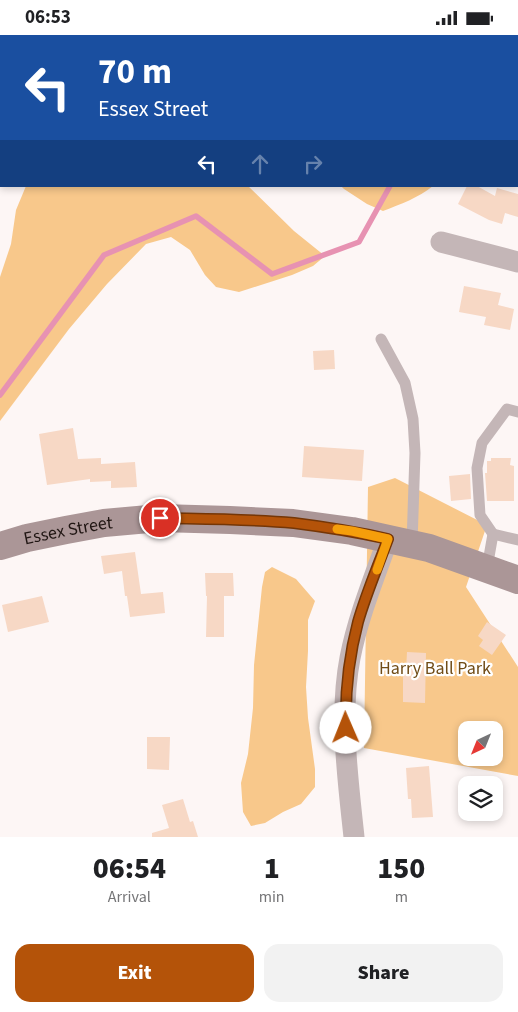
<!DOCTYPE html>
<style>
body{margin:0;font-family:"Source Sans 3",sans-serif;background:#f2f2f2;color:#202124;height:100vh;display:flex;flex-direction:column;font-size:19px;white-space:nowrap}
*{box-sizing:border-box;margin:0}
p{font-size:16px;color:#757577}
.icon{flex:none;width:28px;height:28px;fill:none;stroke:currentColor;stroke-width:2;stroke-linecap:round;stroke-linejoin:round}
.map{position:relative;height:802px;overflow:hidden}
.drawer{display:flex;flex-direction:column;background:#fff;flex:1}
.drawer>*{flex:none}
.top-card{position:absolute;left:0px;top:0px;width:519px;height:152px;box-shadow:0 2px 8px #0003;background:#1a4fa0;color:#fff;overflow:hidden}
.needle{width:32px;rotate:223deg}
.tools{position:absolute;left:458px;top:686px;display:grid;gap:10px}
.tools a{display:grid;place-items:center;width:45px;height:45px;border-radius:10px;background:#fff;box-shadow:0 2px 8px #0003;font-size:25px}
.pin{position:absolute;display:grid;place-items:center;width:42px;height:42px;color:#fff;margin:-21px;border:2px solid #fff;border-radius:50%;box-shadow:0 1px 5px #0007}
.me{position:absolute;width:55px;margin:-28px;rotate:359deg;stroke-linejoin:round;filter:drop-shadow(0 0 4px #0008)}
.turn{display:flex;align-items:center;gap:18px;height:105px;padding:0 15px;font-size:22px}
.turn .icon{width:65px;height:65px;stroke-width:2.5}
.turn b{display:block;font-size:35px;line-height:42px}
.lanes{display:flex;align-items:center;height:48px;padding:0 15px;background:#0003;justify-content:center;gap:25px;direction:ltr}
.lanes .off{opacity:.35}
.eta{display:flex;justify-content:space-evenly;align-items:center;height:85px;text-align:center}
.eta b{font-size:30px;font-weight:800;line-height:35px}
.cta{display:flex;gap:10px;margin-top:auto;padding:10px 15px}
.cta a{flex:1;height:58px;border-radius:15px;background:#b45309;color:#fff;font-size:20px;font-weight:800;line-height:58px;text-align:center}
.cta a+a{background:#f2f2f2;color:#202124}
.status{display:flex;justify-content:space-between;align-items:center;height:35px;padding:0 25px;background:#fff;direction:ltr}
.status svg{height:14px;fill:currentColor}
.map>svg:first-child{display:block}
.green{fill:#f8c88b;fill-rule:evenodd}
.lines{fill:none;stroke-linecap:round;stroke-linejoin:round}
.stream{stroke:#e792b2;stroke-width:5.5}
.building{fill:#f7d8c5}
.service{stroke:#c4b6b7;stroke-width:11}
.minor{stroke:#c4b6b7;stroke-width:21}
.secondary{stroke:#ab9697;stroke-width:28}
.route-casing{stroke:#753606;stroke-width:12}
.route{stroke:#b45309;stroke-width:9}
.slow{stroke:#f59e0b;stroke-width:9}
.labels{text-anchor:middle;stroke-width:4.5;stroke-linejoin:round;paint-order:stroke}
.street-label{font-size:18px;fill:#201613;stroke:#fff}
.park-label{font-size:18px;fill:#704c16;stroke:#fff}
</style>
<div class="status"><b>06:53</b><svg viewBox="0 0 49 12"><path d="M0 12V9h3v3zM5 12V6h3v6zM10 12V3h3v9zM15 12V0h3v12zM26 1h20v11H26zM47 4h2v5h-2z"/></svg></div>
<div class="map">
<svg width="518" height="802" viewBox="0 0 518 802">
<rect width="100%" height="100%" fill="#fdf6f5"/>
<g class="green">
<path d="M386,0h132v77v-76h-133z"/>
<path d="M26,151h222l46,45 31,25 -12,10 -21,9 -53,17 -23,-5 -11,-12 -15,-25 -19,-13 -25,7 -39,40 -38,45 -69,92v-144l11,-33 5,-34z"/>
<path d="M341,151h92c-15,12 -32,18 -50,25l-16,-7 -23,-15z"/>
<path d="M395,443l92,47 -21,62 52,80v109l-154,-28 4,-261zM466,695h28v27h-28z"/>
<path d="M272,532l24,12 19,22 -7,19v31l-2,36 2,31 7,51v18l-14,17 -18,8 -18,11 -14,3 -8,-14 -2,-29 7,-29 5,-46 1,-43 8,-78 3,-15z"/>
</g>
<g class="lines">
<path class="stream" d="M0,360l104,-140 92,-39 76,58 87,-32 31,-56"/>
</g>
<g class="building">
<path d="M467,151h10l18,10 2,-8 21,6v23l-13,-4 -3,11 -13,-4 -31,-16z"/>
<path d="M464,251l37,7 -3,12 16,4 -4,21 -26,-5 2,-8 -27,-5z"/>
<path d="M334,315l1,19 -21,1 -1,-19z"/>
<path d="M73,393l5,31 23,-1v6l34,-2 2,25 -26,1v-7l-21,1v-3l-43,6 -8,-51z"/>
<path d="M304,411l60,4 -2,31 -60,-4z"/>
<path d="M491,423h20l-1,7 4,1v35h-27l-2,-28h2v-12h4z"/>
<path d="M470,439l1,25 -20,2 -2,-25z"/>
<path d="M135,517l6,42 22,-2 2,21 -35,4 -3,-21h-2l-3,-25 -18,3 -3,-18z"/>
<path d="M205,538h28l1,23h-10v41h-18l1,-41h-1z"/>
<path d="M42,561l7,26 -41,10 -6,-27z"/>
<path d="M487,587l19,13 -14,20 -13,-9 4,-6 -5,-4z"/>
<path d="M407,617l19,1 -1,50 -22,-1v-31h3z"/>
<path d="M147,702h23l-1,33 -22,-1z"/>
<path d="M429,731l4,51 -21,1 -1,-19h-3l-2,-31z"/>
<path d="M183,764l7,23 3,-1 5,16h-46v-4l17,-5 -7,-23z"/>
</g>
<g class="lines">
<g class="service">
<path d="M381,304l24,44 8,36 2,34 -3,91"/>
<path d="M493,499l-13,-19 -3,-47 5,-25 25,-34 11,3"/>
<path d="M487,533l6,-34 25,6"/>
</g>
<g class="minor">
<path d="M441,207l77,20"/>
<path d="M354,802c-6,-57 -15,-122 -4,-179 8,-41 24,-80 38,-119"/>
</g>
<path class="secondary" id="s1" d="M0,511l27,-8 39,-8 38,-7 56,-5 70,2 63,3 59,8 77,17 89,32"/>
</g>
<g class="lines">
<g class="route-casing">
<path id="route" d="M160,483c45,1 90,1 134,5 32,4 63,9 94,16 -10,27 -22,55 -30,83 -9,34 -13,70 -12,106"/>
</g>
<use href="#route" class="route"/>
<path class="slow" d="M337,494l15,2 36,8 -11,31"/>
</g>
<g class="labels">
<g class="street-label">
<text dy="6" stroke="none"><textPath href="#s1" startOffset="70">Essex Street</textPath></text>
</g>
<g class="park-label">
<text x="435" y="639">Harry Ball Park</text>
</g>
</g>
</svg>
<div class="tools">
<a><svg class="needle" viewBox="-14 -14 28 28"><path d="M0-13l5 13h-10z" fill="#e53935"/><path d="M0 13l5-13h-10z" fill="#757577"/></svg></a>
<a><svg class="icon" aria-label="layers" viewBox="0 0 24 24"><path d="M12 4l9 5-9 5-9-5zM3 14l9 5 9-5"/></svg></a>
</div>
<div class="pin" style="left:160px;top:483px;background:#d93025"><svg class="icon" aria-label="arrive" viewBox="0 0 24 24"><path d="M6 21V4h12l-3 4 3 4H6"/></svg></div>
<svg class="me" style="left:346px;top:693px" viewBox="-20 -20 40 40"><circle r="19" fill="#fff"/><path d="M0-13L10 11 0 6-10 11z" fill="#b45309"/></svg>
<div class="top-card">
<div class="turn"><svg class="icon" aria-label="left" viewBox="0 0 24 24"><path d="M17 20v-9H6M10 6l-5 5 5 5"/></svg><div><b>70 m</b>Essex Street</div></div>
<div class="lanes"><svg class="icon" aria-label="left" viewBox="0 0 24 24"><path d="M17 20v-9H6M10 6l-5 5 5 5"/></svg><svg class="icon off" aria-label="ahead" viewBox="0 0 24 24"><path d="M12 20V5M6 11l6-6 6 6"/></svg><svg class="icon off" aria-label="right" viewBox="0 0 24 24"><path d="M7 20v-9h11M14 6l5 5-5 5"/></svg></div>
</div>
</div>
<section class="drawer">
<div class="eta">
<div><b>06:54</b><p>Arrival</p></div>
<div><b>1</b><p>min</p></div>
<div><b>150</b><p>m</p></div>
</div>
<div class="cta"><a>Exit</a><a>Share</a></div>
</section>
